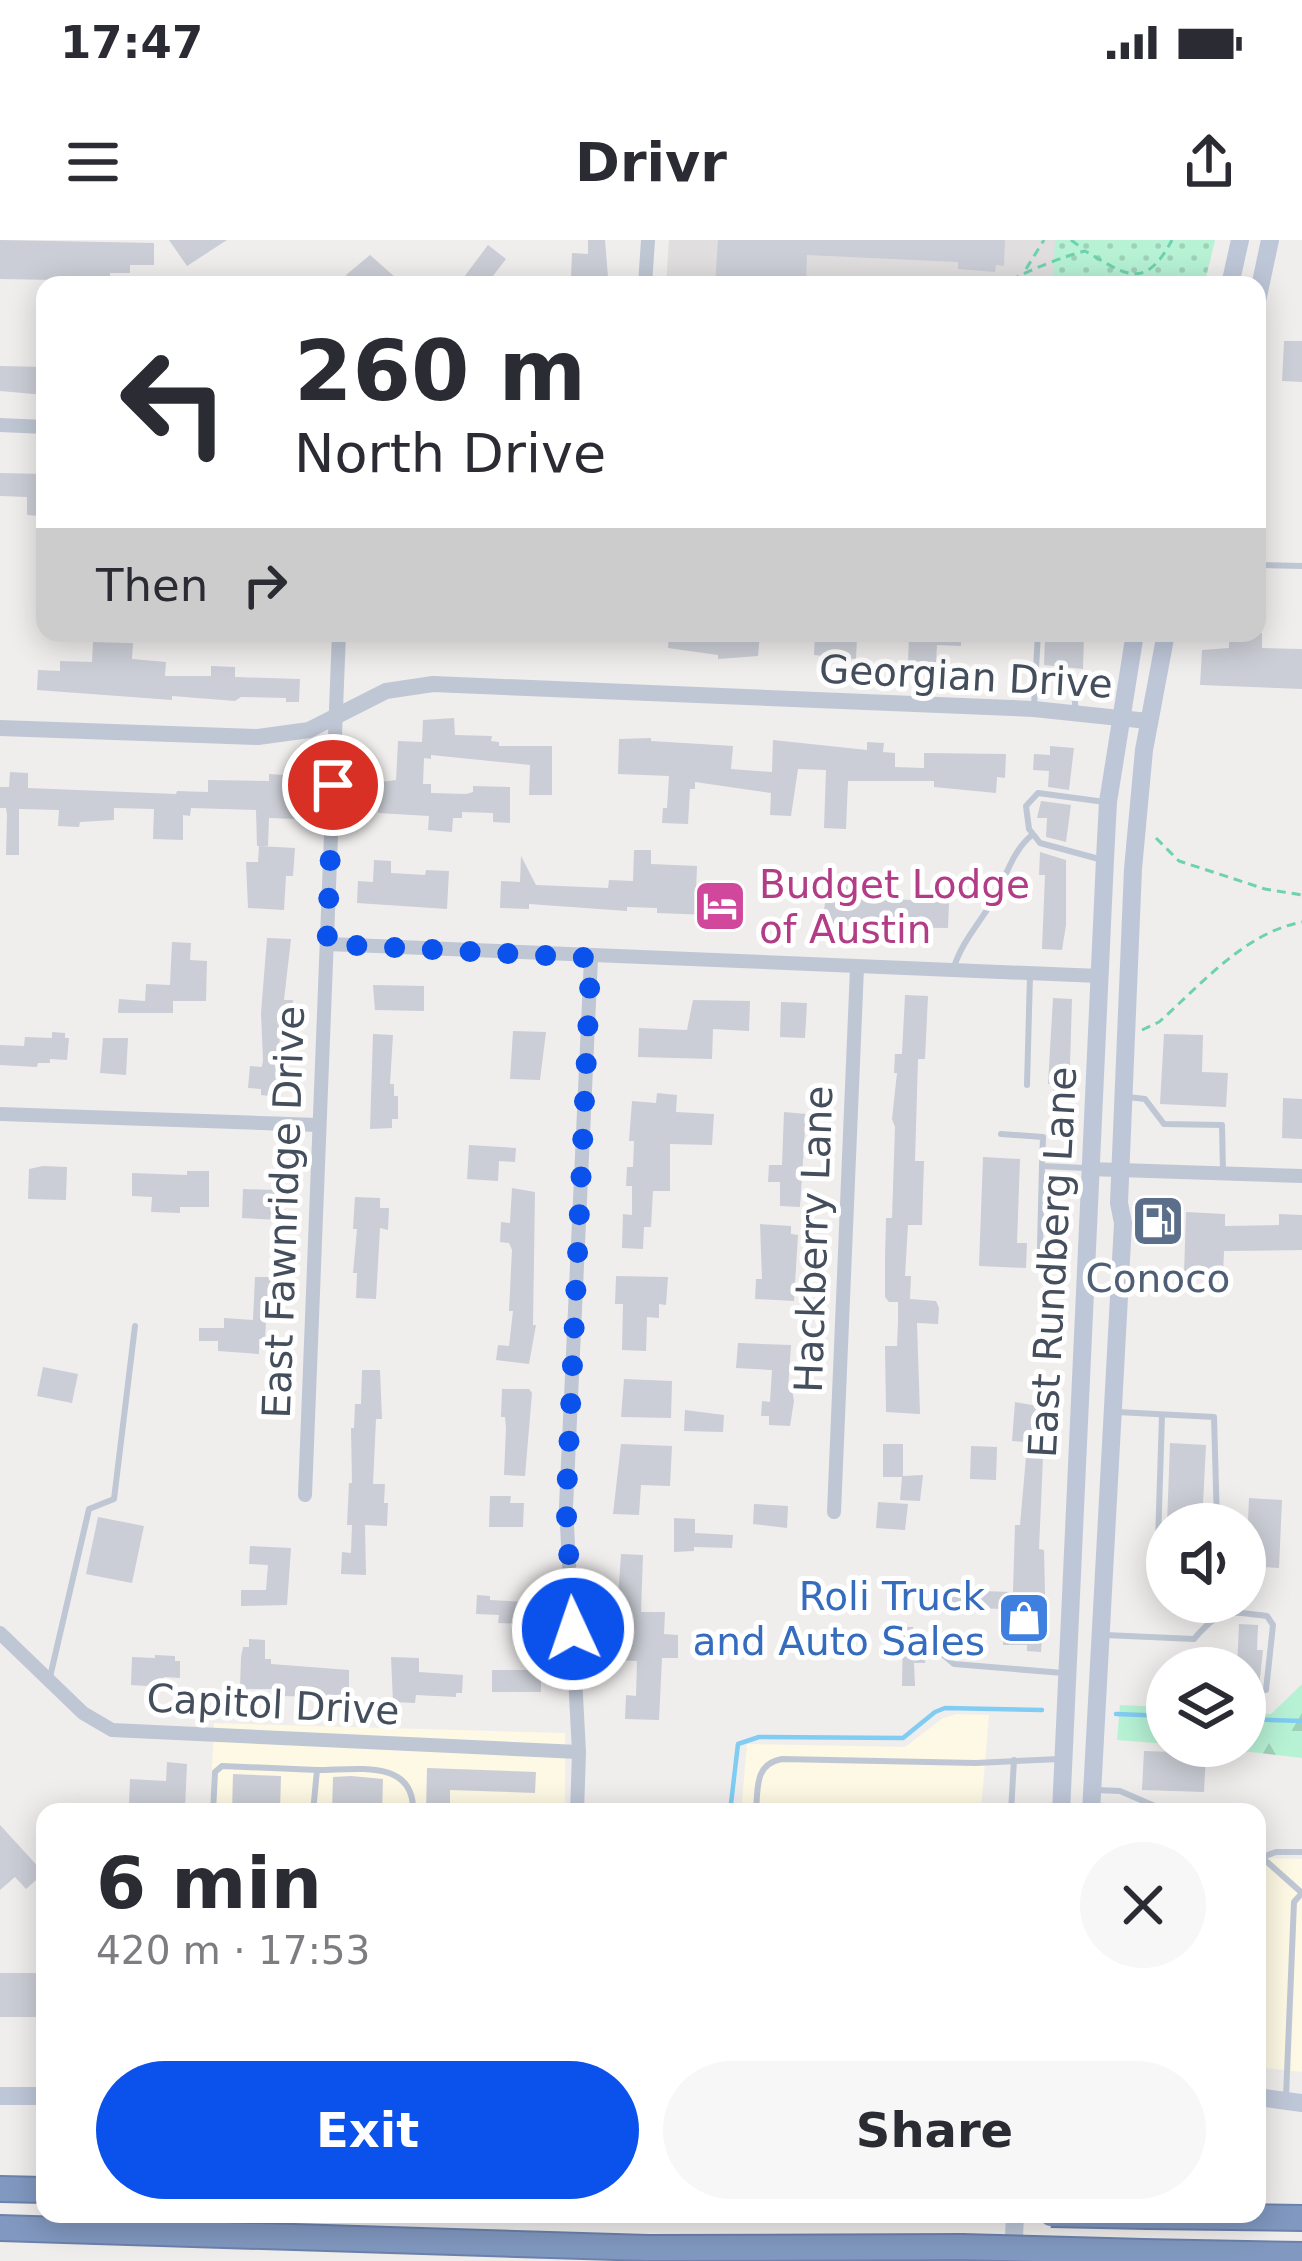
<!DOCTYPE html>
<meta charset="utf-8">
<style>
body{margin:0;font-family:"DejaVu Sans",sans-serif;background:#f7f7f7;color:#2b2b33;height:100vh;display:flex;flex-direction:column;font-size:45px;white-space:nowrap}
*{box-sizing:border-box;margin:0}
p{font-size:39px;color:#7c7c81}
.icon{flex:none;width:66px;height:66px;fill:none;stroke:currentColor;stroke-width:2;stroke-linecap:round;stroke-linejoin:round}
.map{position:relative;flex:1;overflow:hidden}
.sheet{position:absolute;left:36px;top:1563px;width:1230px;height:420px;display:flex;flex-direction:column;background:#fff;border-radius:24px;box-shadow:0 6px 30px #0003}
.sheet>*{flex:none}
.top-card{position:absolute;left:36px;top:36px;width:1230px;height:366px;border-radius:24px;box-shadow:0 6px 30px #0003;background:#fff;color:#2b2b33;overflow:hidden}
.buttons{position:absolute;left:1146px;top:1263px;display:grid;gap:24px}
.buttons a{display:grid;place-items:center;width:120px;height:120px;border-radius:50%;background:#fff;box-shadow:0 6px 30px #0003;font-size:60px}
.pin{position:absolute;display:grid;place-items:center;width:102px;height:102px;color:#fff;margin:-51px;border:6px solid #fff;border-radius:50%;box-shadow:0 3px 12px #0007}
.me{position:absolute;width:132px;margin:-66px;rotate:357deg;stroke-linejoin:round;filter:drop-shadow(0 0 9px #0008)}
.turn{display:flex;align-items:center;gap:42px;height:252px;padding:0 60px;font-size:54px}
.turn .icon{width:156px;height:156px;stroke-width:2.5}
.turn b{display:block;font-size:84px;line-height:102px}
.then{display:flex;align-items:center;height:114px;padding:0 60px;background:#0003;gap:24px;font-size:45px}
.round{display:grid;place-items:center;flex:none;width:126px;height:126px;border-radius:63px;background:#f7f7f7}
.summary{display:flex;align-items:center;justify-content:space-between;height:204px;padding:0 60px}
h1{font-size:72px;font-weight:600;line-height:90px}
.action{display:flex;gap:24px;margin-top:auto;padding:24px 60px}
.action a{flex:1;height:138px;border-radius:72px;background:#0b51ec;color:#fff;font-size:48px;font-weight:600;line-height:138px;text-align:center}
.action a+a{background:#f7f7f7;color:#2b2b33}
.status{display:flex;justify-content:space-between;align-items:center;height:84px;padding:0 60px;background:#fff;direction:ltr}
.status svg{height:33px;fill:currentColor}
header{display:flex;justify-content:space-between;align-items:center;height:156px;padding:0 60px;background:#fff;font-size:54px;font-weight:600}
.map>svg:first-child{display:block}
.commercial{fill:#fdf9e4}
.education{fill:#e1dedf}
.green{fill:url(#green-dots)}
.forest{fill:url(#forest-firs)}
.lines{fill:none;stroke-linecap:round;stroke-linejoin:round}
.stream{stroke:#81ccf2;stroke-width:4.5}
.building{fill:#cbced6}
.motorway-casing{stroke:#6c82ac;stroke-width:28}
.path{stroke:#6dd2ad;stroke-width:3;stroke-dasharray:9 6;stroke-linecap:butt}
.service{stroke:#bfc7d4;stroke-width:6}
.minor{stroke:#bfc7d4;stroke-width:14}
.tertiary{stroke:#bfc7d4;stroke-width:16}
.secondary{stroke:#bec7d8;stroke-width:18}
.motorway{stroke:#8198c0;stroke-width:24}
.motorway-bridge-casing{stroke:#6c82ac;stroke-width:28;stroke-linecap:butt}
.motorway-bridge{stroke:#8198c0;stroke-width:24}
.route{stroke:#0b51ec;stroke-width:21;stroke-dasharray:0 37.8}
.labels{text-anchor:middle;stroke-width:10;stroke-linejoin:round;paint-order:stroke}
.street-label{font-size:39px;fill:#444e5c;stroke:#fff}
.hotel-label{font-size:39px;fill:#b23c85;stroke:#fff;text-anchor:start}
.service-label{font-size:39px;fill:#4e5e75;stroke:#fff}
.shop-label{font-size:39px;fill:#366cbe;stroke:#fff;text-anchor:end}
</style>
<div class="status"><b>17:47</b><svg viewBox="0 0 49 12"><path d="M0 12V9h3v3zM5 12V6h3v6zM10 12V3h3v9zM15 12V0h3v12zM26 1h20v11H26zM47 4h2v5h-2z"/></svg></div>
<header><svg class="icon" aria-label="menu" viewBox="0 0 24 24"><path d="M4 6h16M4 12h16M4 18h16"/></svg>Drivr<svg class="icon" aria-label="share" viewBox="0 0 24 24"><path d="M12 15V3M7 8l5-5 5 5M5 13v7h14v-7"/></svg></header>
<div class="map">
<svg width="1302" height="2021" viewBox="0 0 1302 2021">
<defs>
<pattern id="green-dots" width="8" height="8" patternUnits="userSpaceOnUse" patternTransform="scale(3)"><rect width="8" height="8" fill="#b7f2d5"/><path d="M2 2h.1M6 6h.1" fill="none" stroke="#9fd1b9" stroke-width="1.8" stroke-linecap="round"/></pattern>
<pattern id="forest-firs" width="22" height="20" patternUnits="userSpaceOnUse" patternTransform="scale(3)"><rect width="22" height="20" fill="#b7f2d5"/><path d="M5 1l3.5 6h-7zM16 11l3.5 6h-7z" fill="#9fd1b9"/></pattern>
</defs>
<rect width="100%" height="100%" fill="#f0eded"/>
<g class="commercial">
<path d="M957,1474l32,1 -8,97h-240l6,-68 158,3 38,-29z"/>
<path d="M214,1483l351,10v79h-355z"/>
<path d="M1257,1618l45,1v213l-45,-5z"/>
</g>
<path class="education" d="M669,0h546l-11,45h-538z"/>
<path class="green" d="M1055,0h160l-11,45h-151z"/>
<g class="forest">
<path d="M1302,1444v74l-101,-12h44v-34l26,2z"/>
<path d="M1120,1465l47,2v37l-50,-4z"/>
</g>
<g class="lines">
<g class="stream">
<path d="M1116,1474l51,2"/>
<path d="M1245,1479l57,2"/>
<path d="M730,1572l8,-68 21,-7 144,1 32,-26 10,-4 97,2"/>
</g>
</g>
<g class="building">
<path d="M0,0l154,3v22h-24v8h-20v8l-110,-2z"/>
<path d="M169,0h58l-40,26z"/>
<path d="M588,0h17l3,37h-37l1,-24 16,1z"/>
<path d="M718,0h287l-1,26 -8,-1 -1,7 -37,-3v-7l-151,-7 -1,30h-91z"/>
<path d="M488,5l18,14 -20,26h-28z"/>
<path d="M370,15l25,22 -10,8h-31l-8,-10z"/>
<path d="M1284,101h18v41l-20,-1z"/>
<path d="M0,126l45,1v28l-45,-4z"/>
<path d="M0,233l45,1 -5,42 -13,-1v-18l-27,-1z"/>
<path d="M669,393h91l-2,23 -40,3v-4l-50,-7z"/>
<path d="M815,393l42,4 -1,22 -42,-4z"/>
<path d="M921,393h40v13l-24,-1 -1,18 -28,-1 1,-27z"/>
<path d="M1054,393l30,2 -1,34 -39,-4 1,-26 9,1z"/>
<path d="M1229,393h33v15l40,1v40l-102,-4 2,-35 27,-2z"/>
<path d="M93,402l40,1 -1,16 34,3 -1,14h46v-10l24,1v10l65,2 -1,23h-13v-4l-45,-1 -6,4 -63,-5v4l-135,-10 1,-20 22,1v-10l32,1z"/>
<path d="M454,478l1,17 37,1 -1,5 8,1v4h53v49h-23l1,-30 -99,-10v4l-7,-1 -1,26h8v9l35,1 7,-2v-6l37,1v36l-17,-1v-9l-31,-1v6h-9l-1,14 -24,-2 1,-14 -51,-3 2,-31 16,-2 2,-39 24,1 1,-22z"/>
<path d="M651,498v3l82,5 -2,23 41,3 1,-32 94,10v-8l17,1 -1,9 12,1v14l29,1v-15l82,1 -1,24 -8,-1 -1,16 -62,-6v-6h-86l-2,48 -22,-1 2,-58 -28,-1 -7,47 -21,-1 1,-22 -76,-11v7h-5l-2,35 -26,-1 1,-15h4l2,-32 -51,-2 1,-35z"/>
<path d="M1050,506l24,2 -5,42 -21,-3 1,-16 -16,-1 1,-16 16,1z"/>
<path d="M10,532l18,1v15l148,6 1,-3 31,1v-12l61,1v-7l29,2 -2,43 -27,-1 -1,28h-11l-1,-36 -65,-2 -1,8 -7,-1v25l-30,-1 1,-30 -40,-1v12l-34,2 -1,5 -21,-1 1,-16 -40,-1v46h-13l1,-40 -1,-7h-6v-21h9z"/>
<path d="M1041,561l30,4 -5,37 -20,-5 1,-19h-10z"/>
<path d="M259,606l36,2 -2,28h-7l-2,34 -36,-2 -2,-46h12z"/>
<path d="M634,610h17v14l46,2 -1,26 40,2 -1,22 -78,-3v-5l-30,-1v4l-98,-7v5l-29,-1 1,-27 19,1 1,-26 15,29 72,3 1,-8 24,1z"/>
<path d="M1040,612l26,8v65l-4,25 -20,-1 3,-74h-6z"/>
<path d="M374,620l17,1v12l34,2 1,-5 23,1 -2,38 -90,-6 1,-22 15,1z"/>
<path d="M829,640l23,2 -1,15 98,5 -1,26 -90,-1 -36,-6z"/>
<path d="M267,698l24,1 -7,61h9l-1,15h-7l-1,20h-4l-2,26h8l-5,36 -20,-2v-6l-13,-1 2,-22 12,1 1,-7 -2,-47z"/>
<path d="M172,702l19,1 -1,17 17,1 -1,40h-33v12h-55l1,-14 26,2 1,-17 24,1z"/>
<path d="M373,745l51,1v25l-49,-1z"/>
<path d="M905,755l23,1 -3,63h-7l-3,102h9l-2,64h-14l-3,51h6l-1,23 26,2 3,7 -1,16 -21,-1 3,91 -34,-2 -1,-66h12l1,-24v-20h-9l-4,-5v-39l1,-40h6l3,-91 -3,-8 5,-46h-3l1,-19h7z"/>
<path d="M1053,758l19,1 -3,99h-16v-14h-5z"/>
<path d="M693,760l57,1 -1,30 -36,-2 -1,30 -74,-2 1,-29 48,2z"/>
<path d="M781,762l26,1 -2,35 -25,-1z"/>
<path d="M513,791l33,1 -6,48 -30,-1z"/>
<path d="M52,792l13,1v5h4l-2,22 -17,-1v4h-12l-1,4 -37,-2v-20l24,1 1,-9 27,1z"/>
<path d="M373,794l20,1 -3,49h4v12h4v23h-6v9l-22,1z"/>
<path d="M1164,794l39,1 -1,37 26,1 -2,34 -66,-3z"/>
<path d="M103,798h25l-2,37 -26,-2z"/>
<path d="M657,853l20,2 -1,17 38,2 -2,31 -42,-1v47h-17l-2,36h-7l-1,22 -21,-1 1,-34 9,1v-29h-6l1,-19h6l1,-26h-5l3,-40 24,2z"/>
<path d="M1283,858l19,1v40l-20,-1z"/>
<path d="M784,872l22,2 -6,93 -20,-1v-24h-12l1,-17h13z"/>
<path d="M469,905l47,3 -1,14 -16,-1 -1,20 -31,-2z"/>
<path d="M983,917l37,2 -3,84h10l-1,25 -47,-2z"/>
<path d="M43,926l24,1 -1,33 -38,-1 1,-30z"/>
<path d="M187,931h22v36h-29v6l-29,-1 1,-15 -20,-1v-23l55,2z"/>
<path d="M512,948l23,4 -2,133h3l-7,39 -33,-4 2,-15 11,1 4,-35h-4l3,-61 -3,-7 -9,-1 1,-20 9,1z"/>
<path d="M243,949l33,1v13h5l-1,17 -38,-2z"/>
<path d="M355,957l25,1v10h9l-1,22 -8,-2 -4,71 -20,-1 1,-25h-4l4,-44h-4z"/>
<path d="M1186,972l39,2v12l54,-1v-11l23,1v35l-78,1 -1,25 -39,-2z"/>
<path d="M760,984l31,2v8l7,1 -4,66 -39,-2 1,-20h6z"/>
<path d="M616,1036l52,1 -2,28 -7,-1v14l-12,-1 -1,34 -24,-1 1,-46h-8z"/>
<path d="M255,1037h20l-2,27h-6l-2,35h-6v15l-41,-3v-10h-19v-13h25v-10l29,2z"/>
<path d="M738,1103l53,2 -3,44h4l2,12 -4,25 -21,-1v-9h-8l1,-15 8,1 2,-32 -36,-2z"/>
<path d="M43,1127l35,7 -6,29 -35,-7z"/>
<path d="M362,1130h18l2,49h-6l-3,65h12l-1,19h4l-1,23 -22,-1 1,50 -25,-1 1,-22 9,1 1,-28h-5l2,-42h3l-1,-55h3l1,-24h6z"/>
<path d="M624,1139l48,2 -1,37 -50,-1z"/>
<path d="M502,1149h27l3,4 -7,83 -21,-1 2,-47 -1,-11h-4z"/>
<path d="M1015,1162l29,5 -7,36 -25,-2z"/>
<path d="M685,1170l39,5 -1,17 -39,-1z"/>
<path d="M1170,1203l36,2 -4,79h-35z"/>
<path d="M621,1204l51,2 -2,40 -29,-1 -2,30 -26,-1z"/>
<path d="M883,1204h20v32l20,-1 -3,26 -20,-1 2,-23h-19z"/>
<path d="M971,1206l26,1 -1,33 -26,-1z"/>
<path d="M1026,1217l17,1 -4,91 5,1 1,43 -4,59 -14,-1v-6h-24l1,-36 -57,-2v-17l66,2 2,-67h5z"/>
<path d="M490,1256h21l-1,7h14l-1,24h-34z"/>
<path d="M1249,1258l33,2 -3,68 -33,-2z"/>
<path d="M878,1262l30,2 -3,26 -29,-2z"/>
<path d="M754,1264l34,2 -1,22 -34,-4z"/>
<path d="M98,1277l46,9 -12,57 -46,-9z"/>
<path d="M674,1278l21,1v14l38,2 -1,13 -38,-1v4l-20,1z"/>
<path d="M250,1306l41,2 -4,57 -46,1v-16h25l2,-25 -19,-1z"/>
<path d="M621,1314l22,1 -2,57h24l-1,22 14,1v23h-16l-3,62 -34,-1 1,-24 10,1 1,-35 -23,-1z"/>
<path d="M477,1355l13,1v4l55,3 -2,32 -18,-1 1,-10 -28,-1 1,-8 -23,-1z"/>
<path d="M1239,1384l19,1 -1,25h6l-4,37 -14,-1v-18h-8z"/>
<path d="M903,1387h10l1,12 13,1 -2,23h-11l1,23h-13z"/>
<path d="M249,1399l16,1v19h6v5l78,6v27l-75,-1 1,-7h-35l1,-32 2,-10h6z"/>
<path d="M155,1415l20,1v5h5v17l-16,-1v10l-33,-2 1,-28 23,1z"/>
<path d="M391,1417l28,1v14l44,3 -1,18h-6v4l-40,-2 -1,8 -22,-1z"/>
<rect x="492" y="1430" width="49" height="22"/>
<path d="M1144,1511l62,2 -2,39 -62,-2z"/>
<path d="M167,1522l20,2 -2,44 -56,-3 1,-26 36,2z"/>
<path d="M427,1528l109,4 -1,21 -85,-3v22h-24z"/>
<path d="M233,1534l48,2 -1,36h-48z"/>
<path d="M351,1536l32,3 -1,33h-50l1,-35z"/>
<path d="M0,1585l44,48 -18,16 -11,-12 -15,13z"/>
<rect x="0" y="1733" width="45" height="44"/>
</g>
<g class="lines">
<g class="motorway-casing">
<g id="motorway">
<path d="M0,1949l45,1"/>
<path d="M1147,1976l155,2"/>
<path d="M0,1988l648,20 314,-1"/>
<path d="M1144,2012l158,3"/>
</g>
</g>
<g class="path">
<path d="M1071,0l12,9"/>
<path d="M1026,29l18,-29"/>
<path d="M1011,41c14,-10 57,-26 74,-30 39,22 59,42 87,-11"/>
<path d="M1156,598l23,23 86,28 37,6"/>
<path d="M1142,790l17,-8c43,-38 85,-89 143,-100"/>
</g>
<g class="service">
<path d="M1257,325l45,1"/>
<path d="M1036,432l29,4 9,18 2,18"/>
<path d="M1034,465l4,-72"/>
<path d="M1099,619l-59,-16 -11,-14 -3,-23 12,-13 67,9"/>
<path d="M953,730c8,-27 25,-45 39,-68 14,-23 19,-50 40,-67"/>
<path d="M1027,845l3,-110"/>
<path d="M1128,857l17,2 19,25 58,1 1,47"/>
<path d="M1001,894l42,3 -1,29 43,2"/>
<path d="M1040,1007l2,-81"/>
<path d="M1117,1172l97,5 3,107"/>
<path d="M1162,1175l-5,158 10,1"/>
<path d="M938,1389l4,25 12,10 109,9"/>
<path d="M1105,1395l89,4c26,-31 35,-28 73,-23l6,9 -7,65"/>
<path d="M50,1437l39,-168 25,-10 21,-173"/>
<path d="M317,1530c39,0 98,-12 96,42"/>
<path d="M1096,1550l24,1 44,19 46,2"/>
<path d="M213,1572l2,-40 7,-6 95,4 -4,42"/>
<path d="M756,1572c2,-23 -2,-48 26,-53l194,4 83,-4"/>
<path d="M1011,1572l3,-52"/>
<path d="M1257,1613l45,40"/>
<path d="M1265,1616l11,-4h26"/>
<path d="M1286,1857l8,-195 8,-9"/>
</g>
<g class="minor">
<path d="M645,45l3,-45"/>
<path d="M0,185l45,2"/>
<path d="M327,704l772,32"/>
<path d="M0,874l318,11"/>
<path d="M1089,929l213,7"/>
<path d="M305,1255l34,-862"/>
<path d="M834,1272l23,-544"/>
<path d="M0,1393l83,80 29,17 467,22"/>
<path d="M577,1572l2,-60 -13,-245 25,-549"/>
</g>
<path class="tertiary" d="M0,488l258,9 51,-7 77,-39 47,-7 601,25 114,12"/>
<g class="secondary">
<path d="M1230,45l10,-45"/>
<path d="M1257,61l13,-61"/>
<path d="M1061,1572l44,-953 3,-57 27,-169"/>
<path d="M1091,1572l32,-589 -4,-20 14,-334 11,-119 22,-117"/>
<path d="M0,1856h45"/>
<path d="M1257,1857l45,6"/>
<path d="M1013,2021l2,-47"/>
</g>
<use href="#motorway" class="motorway"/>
<g class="motorway-bridge-casing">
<g id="motorway-bridge">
<path d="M1051,1974l96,2"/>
<path d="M962,2007l182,5"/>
</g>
</g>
<use href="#motorway-bridge" class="motorway-bridge"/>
</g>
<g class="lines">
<path class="route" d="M333,545l-6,159 264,14 -25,549 7,122"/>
</g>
<defs>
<g id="hotel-square" transform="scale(2.7)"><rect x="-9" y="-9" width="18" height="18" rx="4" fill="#d1479c" stroke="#fff"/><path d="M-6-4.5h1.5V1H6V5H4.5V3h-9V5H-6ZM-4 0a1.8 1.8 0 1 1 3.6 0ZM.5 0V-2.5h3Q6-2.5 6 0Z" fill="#fff"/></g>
<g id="fuel-square" transform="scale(2.7)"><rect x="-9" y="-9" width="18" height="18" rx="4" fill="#5c6f8a" stroke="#fff"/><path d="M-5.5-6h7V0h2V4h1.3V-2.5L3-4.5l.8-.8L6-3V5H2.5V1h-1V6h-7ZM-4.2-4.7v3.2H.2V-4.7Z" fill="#fff"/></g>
<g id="shop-square" transform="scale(2.7)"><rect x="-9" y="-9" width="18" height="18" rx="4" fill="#3f7fe0" stroke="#fff"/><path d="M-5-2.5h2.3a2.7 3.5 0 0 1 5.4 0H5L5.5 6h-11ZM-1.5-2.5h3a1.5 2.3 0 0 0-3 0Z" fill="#fff"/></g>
</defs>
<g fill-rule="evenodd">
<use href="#hotel-square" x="720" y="666"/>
<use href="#fuel-square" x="1158" y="981"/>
<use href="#shop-square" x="1024" y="1378"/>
</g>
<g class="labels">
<g class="street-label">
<text transform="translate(966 436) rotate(3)" y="14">Georgian Drive</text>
<text transform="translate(283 972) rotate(-88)" y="14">East Fawnridge Drive</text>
<text transform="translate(813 999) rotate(-88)" y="14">Hackberry Lane</text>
<text transform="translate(1052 1022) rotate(-87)" y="14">East Rundberg Lane</text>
<text transform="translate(273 1464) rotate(3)" y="14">Capitol Drive</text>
</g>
<g class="hotel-label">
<text x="759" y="658">Budget Lodge<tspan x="759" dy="45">of Austin</tspan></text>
</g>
<g class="service-label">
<text x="1158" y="1052">Conoco</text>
</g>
<g class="shop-label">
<text x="985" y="1370">Roli Truck<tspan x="985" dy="45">and Auto Sales</tspan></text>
</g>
</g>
</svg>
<div class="buttons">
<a><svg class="icon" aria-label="sound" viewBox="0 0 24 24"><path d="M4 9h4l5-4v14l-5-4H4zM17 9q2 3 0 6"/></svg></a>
<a><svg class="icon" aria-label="layers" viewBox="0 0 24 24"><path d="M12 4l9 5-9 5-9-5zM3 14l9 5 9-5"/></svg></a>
</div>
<div class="pin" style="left:333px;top:545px;background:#d93025"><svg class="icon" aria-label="arrive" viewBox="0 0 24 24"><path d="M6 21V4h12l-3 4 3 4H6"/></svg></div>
<svg class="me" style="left:573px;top:1389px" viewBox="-20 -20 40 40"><circle r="17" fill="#0b51ec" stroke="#fff" stroke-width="3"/><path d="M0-11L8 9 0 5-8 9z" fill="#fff"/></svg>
<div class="top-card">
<div class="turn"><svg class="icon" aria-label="left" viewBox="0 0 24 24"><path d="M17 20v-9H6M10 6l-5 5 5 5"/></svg><div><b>260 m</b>North Drive</div></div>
<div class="then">Then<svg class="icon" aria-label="right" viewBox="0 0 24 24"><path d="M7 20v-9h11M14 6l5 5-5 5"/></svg></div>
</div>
<section class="sheet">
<div class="summary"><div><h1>6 min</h1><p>420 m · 17:53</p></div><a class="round"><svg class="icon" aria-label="close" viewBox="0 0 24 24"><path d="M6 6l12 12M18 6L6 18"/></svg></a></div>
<div class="action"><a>Exit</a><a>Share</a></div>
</section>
</div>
